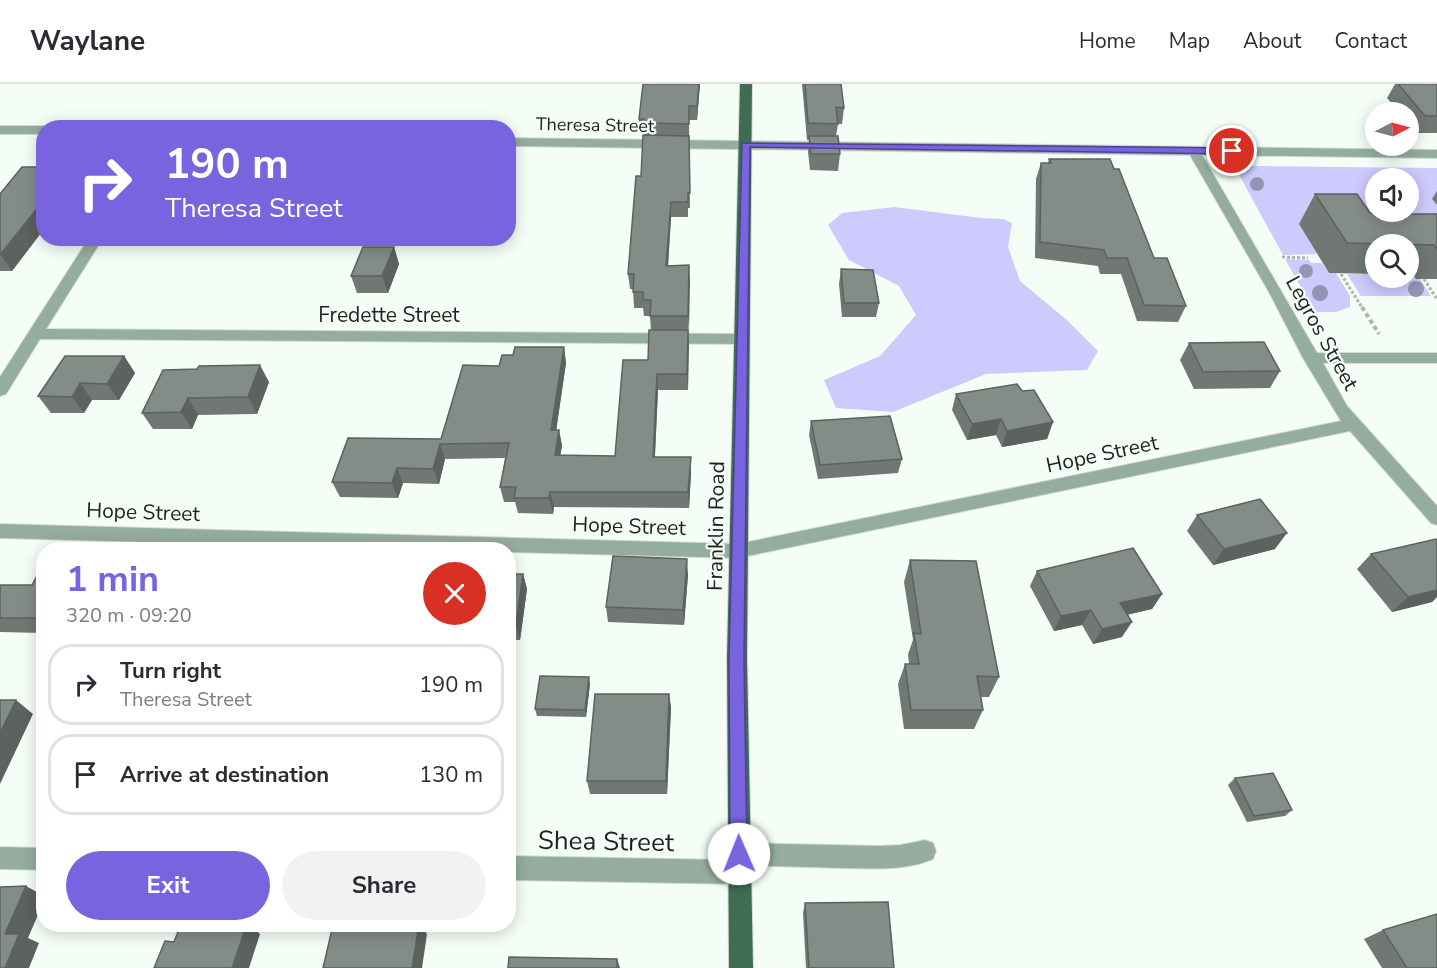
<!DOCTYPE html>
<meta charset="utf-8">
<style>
body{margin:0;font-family:"Nunito Sans",sans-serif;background:#f2f2f3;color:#2b2b33;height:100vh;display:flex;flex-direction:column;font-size:22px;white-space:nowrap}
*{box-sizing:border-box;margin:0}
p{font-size:20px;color:#7c7c81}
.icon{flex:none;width:33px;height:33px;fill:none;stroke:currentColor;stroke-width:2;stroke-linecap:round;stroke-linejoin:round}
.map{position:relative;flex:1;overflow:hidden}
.panel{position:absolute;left:36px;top:458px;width:480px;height:390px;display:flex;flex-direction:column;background:#fff;border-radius:24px;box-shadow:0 3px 15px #0003}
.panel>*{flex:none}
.guide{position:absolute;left:36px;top:36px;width:480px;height:126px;border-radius:24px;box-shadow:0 3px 15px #0003;background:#7964df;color:#fff;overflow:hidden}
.needle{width:39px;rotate:84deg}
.tools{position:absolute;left:1365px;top:18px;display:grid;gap:12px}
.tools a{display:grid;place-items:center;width:54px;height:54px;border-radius:50%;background:#fff;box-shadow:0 3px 15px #0003;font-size:30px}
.pin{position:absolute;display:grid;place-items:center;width:51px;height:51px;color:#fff;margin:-26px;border:3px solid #fff;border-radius:50%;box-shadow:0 2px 6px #0007}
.me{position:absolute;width:66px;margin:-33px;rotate:359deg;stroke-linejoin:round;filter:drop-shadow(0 0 4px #0008)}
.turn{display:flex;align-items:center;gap:21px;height:126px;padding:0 30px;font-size:27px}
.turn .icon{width:78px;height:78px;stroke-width:2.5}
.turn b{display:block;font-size:42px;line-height:51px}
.round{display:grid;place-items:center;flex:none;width:63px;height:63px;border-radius:32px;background:#f2f2f3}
.head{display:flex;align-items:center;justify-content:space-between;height:102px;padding:0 30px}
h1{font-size:36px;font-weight:700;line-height:45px;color:#7964df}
.cta{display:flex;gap:12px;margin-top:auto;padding:12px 30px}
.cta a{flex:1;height:69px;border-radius:36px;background:#7964df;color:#fff;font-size:24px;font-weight:700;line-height:69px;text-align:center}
.cta a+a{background:#f2f2f3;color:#2b2b33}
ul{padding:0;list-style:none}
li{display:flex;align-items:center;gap:18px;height:81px;margin:0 12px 9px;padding:0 18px;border:3px solid #e1e1e2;border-radius:24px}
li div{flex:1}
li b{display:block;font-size:22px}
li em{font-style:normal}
header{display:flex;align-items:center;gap:36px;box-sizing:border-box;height:84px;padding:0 30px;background:#fff;border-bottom:2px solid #e1e1e2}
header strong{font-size:28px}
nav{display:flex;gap:33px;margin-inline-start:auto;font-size:21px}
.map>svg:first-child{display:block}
.green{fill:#cdcafd;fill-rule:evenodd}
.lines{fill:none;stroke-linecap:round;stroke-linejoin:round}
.minor-casing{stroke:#d2dbd4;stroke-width:2}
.major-casing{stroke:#d2dbd4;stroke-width:2}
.path-far1{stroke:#adb5b0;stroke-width:3;stroke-dasharray:3 2;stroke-linecap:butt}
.path{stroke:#adb5b0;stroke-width:4;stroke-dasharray:4.5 3;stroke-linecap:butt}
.minor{fill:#95ad9e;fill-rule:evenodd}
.major{fill:#3f6c53;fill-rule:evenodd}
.tree{fill:#9594b4}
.wall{fill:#717874}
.shaded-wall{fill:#5c625e}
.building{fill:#838c87;stroke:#5c625e;stroke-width:1.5}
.route{fill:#7964df;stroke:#4f4191;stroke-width:1.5}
.labels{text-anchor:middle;stroke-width:4.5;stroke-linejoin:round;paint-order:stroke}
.far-street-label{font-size:18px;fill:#1e211f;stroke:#f4fef7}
.street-label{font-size:21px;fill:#1e211f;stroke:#f4fef7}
.near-street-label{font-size:26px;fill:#1e211f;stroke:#f4fef7}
</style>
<header>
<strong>Waylane</strong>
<nav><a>Home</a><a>Map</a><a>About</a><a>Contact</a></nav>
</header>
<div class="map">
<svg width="1437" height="884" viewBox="0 0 1437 884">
<rect width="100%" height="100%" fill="#f4fef7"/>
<g class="green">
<path d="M1254,82l183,2v31h-5l5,6v41l-61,-2 -76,-20 17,30 -34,1 -45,-82 3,-6zM1376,94h32v34h-32z"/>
<path d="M894,123l87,11 22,1 9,4 -4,24 12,34 48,40 30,30 -11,19 -101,4 -93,38 -57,-4 -12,-28 56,-24 36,-41 -17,-29 -50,-26 -21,-35 14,-12z"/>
<path d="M1285,175l24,1 2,3h11l7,10h7l14,23v11l-14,5h-21z"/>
<path d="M1347,190h28l1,4h32l1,-4 4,1 3,4h4l11,17h-70z"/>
</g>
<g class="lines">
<g class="minor-casing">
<g id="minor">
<path d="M204,40h98l6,4h-110z"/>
<path d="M0,42h44l4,2h-4v6h-44z"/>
<path d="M508,54l929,12v8l-235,-3 115,198h120v10h-114l24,43 90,100v19l-6,-2 -81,-92 -612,127 -230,-6v-3h-112l-396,-11v-14l738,20 603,-123 -38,-63 -34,-66 -79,-137 -682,-9z"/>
<path d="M89,154h14l-57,91 695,5 8,5 -8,5 -701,-5 -34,55 -6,2v-19z"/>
<path d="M925,756l8,3 3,8 -3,8c-30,13 -64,9 -97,9 -29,-1 -59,-2 -88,-2l3,6 -4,8 -8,4 -231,-4v-24l222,4 -2,-6 3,-8 8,-3 140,3 22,-1z"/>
<path d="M0,763l44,1v22l-44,-1z"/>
</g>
</g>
<g class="major-casing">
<path id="major" d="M740,0h12l-5,574 6,310h-24l-2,-310z"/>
</g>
<g class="path-far1">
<path d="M1282,173l26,1"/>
<path d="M1341,190l22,35"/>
<path d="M1424,195l13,20"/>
</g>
<path class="path" d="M1362,223l17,27"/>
<use href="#minor" class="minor"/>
<use href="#major" class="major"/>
</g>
<g class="tree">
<circle cx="1257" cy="100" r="7"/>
<circle cx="1306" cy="187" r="7"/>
<circle cx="1416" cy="205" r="8"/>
<circle cx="1320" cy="209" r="8"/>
</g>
<g class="wall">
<path d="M643,0h57l-3,36h-8l1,88h-2v9h-17l-3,49 21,-1 -1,125h-30l-3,67 36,16 -2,35 -135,-1 -1,7 -35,-1 -3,-11h-11l-4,-15 5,-29 -60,1 -6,25 -36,-1 -5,15 -58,-1 -8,-15 109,-43 72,-84 51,-8 2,16 -10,67h3l3,16 -2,9 55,1 33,-96 3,-30 -1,-14h-6l-1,-8h-9l-1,-19h-3l-2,-15 13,-98 3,-41v-2h-4l-1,-14z"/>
<path d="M802,0h39l3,24 -2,16h-4l-2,12 4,18 -2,17 -28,-1 -2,-18 1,-12h-2z"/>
<path d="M1395,0h42v49h-22l-7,-9v-12h-9l-12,-14z"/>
<path d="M1049,75l105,99 32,48 -8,16 -41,-1 -16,-47h-21l-2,-8 -63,-8 1,-79 5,-16h7z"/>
<path d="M44,76v69l-32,42h-12v-77l39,-27z"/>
<path d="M1437,107v14l-5,-6z"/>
<path d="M1315,110l55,19 12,1h55v65h-21l-3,-4 -5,-1v-30h-32v30l-47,-1 -30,-49z"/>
<path d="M394,163l5,17 -11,29h-31l-6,-17z"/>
<path d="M841,185l38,34 -3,14h-34l-3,-33z"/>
<path d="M1189,259l91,28 -10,17 -76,1 -14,-29z"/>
<path d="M124,272l11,17 -16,27h-27l-8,13h-33l-13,-17z"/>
<path d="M163,286l106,12 -12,32 -59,1 -6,14h-39l-11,-16z"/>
<path d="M1022,307l31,31 -6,17 -45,8 -6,-12 -29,5 -15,-30 4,-16z"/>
<path d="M811,337l91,38 -4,14 -80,6 -9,-44z"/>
<path d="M1197,431l78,34 -62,16 -26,-34z"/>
<path d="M1437,456v57l-5,5 -40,10 -35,-43 14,-15z"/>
<path d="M910,476l89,117 -10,20h-8l2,13 -9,19h-70l-6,-45 7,-20h4l-1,-10 5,-14 -9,-58z"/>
<path d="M1037,487l125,23 -10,15 -25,6 -5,22 -29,7 -11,-19 -28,6 -24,-45z"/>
<path d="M44,490v59l-44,-1v-47h32z"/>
<path d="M508,490h15l4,15 -7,51h-12z"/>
<path d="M688,491l-4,50 -76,-3 -2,-15z"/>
<path d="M590,600l-4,33 -49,-1 -2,-7z"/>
<path d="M669,610l2,14 -4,86h-77l-3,-13z"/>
<path d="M1235,694l57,32 -7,6 -38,6 -19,-37z"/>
<path d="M805,819l89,65h-88l-3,-55z"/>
<path d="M1383,846l54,38h-55l-18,-29z"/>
</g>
<g class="shaded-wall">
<path d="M699,0h1l-3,36v-14z"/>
<path d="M44,116v29l-32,42 -11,-16z"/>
<path d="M671,118v15l-4,64 -1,-15z"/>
<path d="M394,163l5,17 -11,29 -6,-17z"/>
<path d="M689,181l1,16 -1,50 -1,-15z"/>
<path d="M688,246l1,16 -1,44 -1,-16z"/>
<path d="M564,263l2,16 -12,83 -3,-16z"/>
<path d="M124,272l11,17 -16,27 -12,-16z"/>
<path d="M260,281l9,17 -12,32 -9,-17z"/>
<path d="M657,290l1,16 -4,82 -1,-15z"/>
<path d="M80,299l12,17 -8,13 -12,-16z"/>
<path d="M188,314l10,17 -6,14 -11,-17z"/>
<path d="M1001,335l-5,16 -29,5 5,-16z"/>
<path d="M1053,338l-6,17 -45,8 5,-16z"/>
<path d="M559,346l3,16 -4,24 -3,-15z"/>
<path d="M440,360l5,15 -6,25 -6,-15z"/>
<path d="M691,373v16l-2,35 -1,-16z"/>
<path d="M397,384l6,15 -5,15 -6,-15z"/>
<path d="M550,408l4,15 -1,7 -4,-16z"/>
<path d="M1287,449l-12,16 -62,16 11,-16z"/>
<path d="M687,475l1,16 -4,50 -1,-15z"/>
<path d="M523,490l4,15 -7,51 -4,-15z"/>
<path d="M1437,505v8l-5,5 -40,10 16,-15z"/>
<path d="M1162,510l-10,15 -41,9 9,-15z"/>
<path d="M1091,526l-9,15 -28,6 7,-15z"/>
<path d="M1132,538l-10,15 -29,7 9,-15z"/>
<path d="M589,593l1,7 -4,33 -1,-7z"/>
<path d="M669,610l2,14 -4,86 -1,-13z"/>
<path d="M16,616l17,14 -33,70v-51z"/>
<path d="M26,802l18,10v5l-16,37 11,5 -10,25h-24v-34z"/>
<path d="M237,840h17l-1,4 7,6 -11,34h-17z"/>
<path d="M419,840l8,10 -5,34h-10z"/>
<path d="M617,875l3,9h-3z"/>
</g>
<g class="building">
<path d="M643,0h56l-2,22h-8v18l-45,-1v-4h-5z"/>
<path d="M805,0h36l3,24 -8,-1 2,17 -30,-1z"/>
<path d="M1398,0h39v32h-12z"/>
<path d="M643,51l46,1 1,57h-2v9h-17l-5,64 23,-1 -1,51h-38l1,-16h-8v-8h-10l1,-18h-6l8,-98h5z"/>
<path d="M809,52h29l2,18h-29z"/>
<path d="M1049,75h61l4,10h5l35,89h13l19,48 -42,-1 -17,-47h-20l-3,-8 -64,-8 1,-79h10z"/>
<path d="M44,76v40l-44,55v-61l22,-27h17z"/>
<path d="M1315,110h42l13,19 12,1h55v35l-3,-4 -87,-2z"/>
<path d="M363,163h31l-12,29h-31z"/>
<path d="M841,185l32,1 6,33h-35z"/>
<path d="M649,246h39l-1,44h-30l-4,83h38l-3,35h-138l-1,6h-35l2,-11h-16l9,-44 -69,1 -7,25 -36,-1 -5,15 -60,-1 16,-44 93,1 22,-74 36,1 3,-11h11l2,-8h49l-13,83h8l-4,25 60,1 8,-96h25z"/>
<path d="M1264,258l16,29 -77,1 -14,-29z"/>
<path d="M65,272h59l-17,28 -27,-1 -8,14 -34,-1z"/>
<path d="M260,281l-12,32 -60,1 -7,14 -39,1 21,-43 34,-1 2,-3z"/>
<path d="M1017,300l5,7 12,-1 19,32 -46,9 -6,-12 -29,5 -16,-30z"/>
<path d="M890,332l12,43 -82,6 -9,-44z"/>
<path d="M1260,415l27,34 -63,16 -27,-34z"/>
<path d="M1436,455l1,1v50l-29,7 -37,-43z"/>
<path d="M1133,464l29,46 -42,9 12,19 -30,7 -11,-19 -30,6 -24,-45z"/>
<path d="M613,472l74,3 -4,51 -77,-3z"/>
<path d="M910,476l66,1 23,116 -22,-1 6,34h-72l-6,-46h14l-5,-31 7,1z"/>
<path d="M38,490h6v44h-44v-33h32z"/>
<path d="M508,490h15l-7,51h-8z"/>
<path d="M540,592l49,1 -4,33 -50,-1z"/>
<path d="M595,610h74l-3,87h-79z"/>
<path d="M0,616h16l-16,33z"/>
<path d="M1273,689l19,37 -38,6 -19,-38z"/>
<path d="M26,802l-21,48h14l-14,34h-5v-81z"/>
<path d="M888,818l6,66h-85l-4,-65z"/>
<path d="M1437,830v54h-30l-24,-38z"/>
<path d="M181,840h66l-15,44h-78l11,-27 9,1z"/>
<path d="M419,840l-7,44h-89l10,-43z"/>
<path d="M509,873l108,2v9h-109z"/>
</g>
<path class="route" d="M742,59l490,5 4,3 -4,3 -482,-7 -6,511 3,196 -2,7 -6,2 -7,-2 -2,-7 -1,-196z"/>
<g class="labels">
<g class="far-street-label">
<text transform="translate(595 41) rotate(1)" y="6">Theresa Street</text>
</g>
<g class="street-label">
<text x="389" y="238">Fredette Street</text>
<text transform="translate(1322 249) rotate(61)" y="7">Legros Street</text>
<text transform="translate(1102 370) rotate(-12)" y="7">Hope Street</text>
<text transform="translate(143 428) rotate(2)" y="7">Hope Street</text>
<text transform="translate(629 442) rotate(2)" y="7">Hope Street</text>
<text transform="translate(716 442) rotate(-89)" y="7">Franklin Road</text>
</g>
<g class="near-street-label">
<text transform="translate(606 757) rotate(1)" y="9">Shea Street</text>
</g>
</g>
</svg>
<div class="tools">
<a><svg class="needle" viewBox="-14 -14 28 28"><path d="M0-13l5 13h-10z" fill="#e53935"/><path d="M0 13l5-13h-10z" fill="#7c7c81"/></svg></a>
<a><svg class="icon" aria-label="sound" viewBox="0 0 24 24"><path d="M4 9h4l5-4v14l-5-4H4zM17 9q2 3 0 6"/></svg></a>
<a><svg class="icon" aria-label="search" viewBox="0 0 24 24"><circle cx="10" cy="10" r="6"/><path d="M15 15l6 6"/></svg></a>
</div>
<div class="pin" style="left:1232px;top:67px;background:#d93025"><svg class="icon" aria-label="arrive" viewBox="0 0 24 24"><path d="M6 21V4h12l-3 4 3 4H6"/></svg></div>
<svg class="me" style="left:739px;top:770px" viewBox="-20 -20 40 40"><circle r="19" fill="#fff"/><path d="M0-13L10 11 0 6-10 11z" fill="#7964df"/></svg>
<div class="guide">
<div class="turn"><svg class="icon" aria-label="right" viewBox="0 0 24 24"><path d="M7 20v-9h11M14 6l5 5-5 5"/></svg><div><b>190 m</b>Theresa Street</div></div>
</div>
<section class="panel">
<div class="head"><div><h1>1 min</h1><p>320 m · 09:20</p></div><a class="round" style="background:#d93025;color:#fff"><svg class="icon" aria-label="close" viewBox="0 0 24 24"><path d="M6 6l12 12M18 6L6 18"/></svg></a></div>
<ul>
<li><svg class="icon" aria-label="right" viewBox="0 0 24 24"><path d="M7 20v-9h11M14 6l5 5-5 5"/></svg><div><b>Turn right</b><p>Theresa Street</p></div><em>190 m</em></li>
<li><svg class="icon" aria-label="arrive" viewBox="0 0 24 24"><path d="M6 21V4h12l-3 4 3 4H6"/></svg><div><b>Arrive at destination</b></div><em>130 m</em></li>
</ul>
<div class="cta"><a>Exit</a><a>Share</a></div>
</section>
</div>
